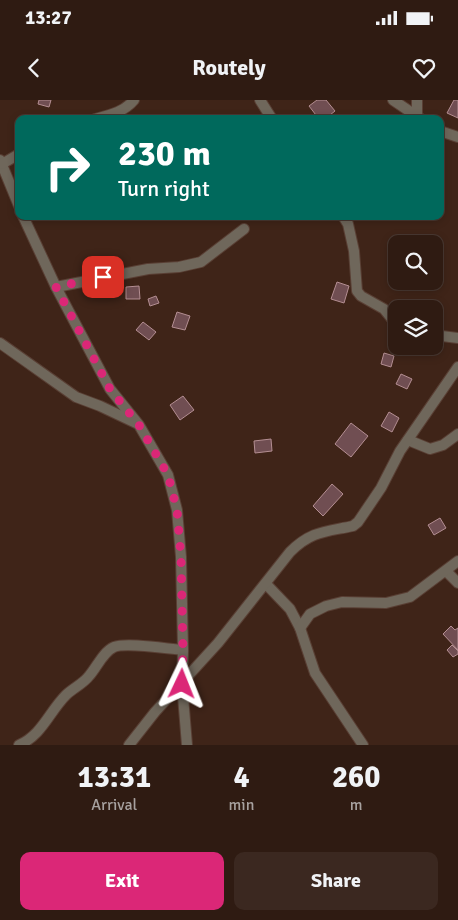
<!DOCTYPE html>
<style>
body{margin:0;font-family:Signika,sans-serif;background:#3b2820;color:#f1f3f6;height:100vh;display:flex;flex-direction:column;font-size:19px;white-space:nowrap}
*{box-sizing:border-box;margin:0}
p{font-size:16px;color:#a7a19f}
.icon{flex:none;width:28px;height:28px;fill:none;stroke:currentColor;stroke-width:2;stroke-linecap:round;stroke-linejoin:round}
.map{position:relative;height:645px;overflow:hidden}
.side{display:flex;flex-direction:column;background:#2f1b12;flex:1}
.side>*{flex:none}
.hud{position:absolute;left:15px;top:15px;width:429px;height:105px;border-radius:10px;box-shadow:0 2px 8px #0003,0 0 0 1px #4a3932;background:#00695c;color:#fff;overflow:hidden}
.buttons{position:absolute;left:388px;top:135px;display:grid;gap:10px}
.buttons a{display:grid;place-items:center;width:55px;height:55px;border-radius:10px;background:#2f1b12;box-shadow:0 2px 8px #0003,0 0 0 1px #4a3932;font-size:25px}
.pin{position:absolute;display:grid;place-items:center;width:42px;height:42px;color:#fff;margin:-21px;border-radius:10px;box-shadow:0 2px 8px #0006}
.me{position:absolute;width:55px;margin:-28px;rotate:2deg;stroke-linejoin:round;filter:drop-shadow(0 0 4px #0008)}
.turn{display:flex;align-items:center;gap:18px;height:105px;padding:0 20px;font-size:22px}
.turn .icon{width:65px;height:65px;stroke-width:2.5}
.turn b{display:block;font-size:35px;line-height:42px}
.eta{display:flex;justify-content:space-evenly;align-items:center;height:85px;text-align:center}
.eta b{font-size:30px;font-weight:800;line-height:35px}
.button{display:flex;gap:10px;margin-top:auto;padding:10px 20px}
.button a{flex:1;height:58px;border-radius:10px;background:#db2777;color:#fff;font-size:20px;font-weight:800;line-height:58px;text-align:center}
.button a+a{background:#3b2820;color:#f1f3f6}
.status{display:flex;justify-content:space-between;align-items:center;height:35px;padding:0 25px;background:#2f1b12;direction:ltr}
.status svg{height:14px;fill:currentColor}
header{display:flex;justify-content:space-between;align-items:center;height:65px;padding:0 20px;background:#2f1b12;font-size:22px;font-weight:800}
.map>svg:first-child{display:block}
.building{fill:#704e52;stroke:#b48e92}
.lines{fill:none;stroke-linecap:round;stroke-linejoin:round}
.minor-casing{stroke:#593f34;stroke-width:12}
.tertiary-casing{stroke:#593f34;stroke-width:12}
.minor{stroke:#6f675b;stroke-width:10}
.tertiary{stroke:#6f675b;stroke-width:10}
.route{stroke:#db2777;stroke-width:9;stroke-dasharray:0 16.2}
</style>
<div class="status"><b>13:27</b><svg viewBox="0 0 49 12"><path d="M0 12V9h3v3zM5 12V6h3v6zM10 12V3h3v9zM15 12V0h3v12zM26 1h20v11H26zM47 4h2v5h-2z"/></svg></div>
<header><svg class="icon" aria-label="back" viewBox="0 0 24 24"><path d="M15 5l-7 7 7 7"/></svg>Routely<svg class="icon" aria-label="heart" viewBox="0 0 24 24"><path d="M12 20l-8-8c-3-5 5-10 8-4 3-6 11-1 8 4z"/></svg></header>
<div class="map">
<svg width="458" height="645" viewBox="0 0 458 645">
<rect width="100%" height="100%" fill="#3f2418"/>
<g class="building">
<path d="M39,0h12l-2,7 -11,-3z"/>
<path d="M317,0h9l9,11 -10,8h-6l-10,-13z"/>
<path d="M454,0h4v18l-11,-5z"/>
<path d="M337,182l12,4 -5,17 -13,-4z"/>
<path d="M139,186l1,13h-14v-12z"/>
<path d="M156,196l3,7 -9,3 -2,-7z"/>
<path d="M177,212l13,4 -5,14 -13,-3z"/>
<path d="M143,222l13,10 -7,8 -13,-10z"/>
<path d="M384,253l10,3 -3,11 -10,-3z"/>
<path d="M401,274l11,5 -5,10 -11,-5z"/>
<path d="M183,296l11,14 -14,10 -10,-15z"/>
<path d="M389,312l10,6 -7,14 -11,-6z"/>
<path d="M351,323l17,13 -17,21 -16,-13z"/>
<path d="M271,339l1,12 -17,2 -1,-12z"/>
<path d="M332,384l11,10 -20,22 -10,-10z"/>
<path d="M440,418l6,10 -12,7 -6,-10z"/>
<path d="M451,526l4,4 3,-2v22l-15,-16z"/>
<path d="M452,545l6,6v3l-5,3 -6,-7z"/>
</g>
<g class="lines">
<g class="minor-casing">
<g id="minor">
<path d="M260,0l12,19"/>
<path d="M393,0l28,19"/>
<path d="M417,0v17"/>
<path d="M95,19c15,-4 29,-7 39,-19"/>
<path d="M440,31l18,6"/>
<path d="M0,60l19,46"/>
<path d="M2,64l17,-10"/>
<path d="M23,116l33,71 54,102 29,36 29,50 9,35 4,47 2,93 -1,34"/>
<path d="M343,116l5,8 6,27 3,40 4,5 23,13 12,15"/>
<path d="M56,187l92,-18 31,-2 22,-5 43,-33"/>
<path d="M434,235l24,3"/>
<path d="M0,243l76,54 24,9 36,17"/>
<path d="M408,340l22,9 13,-4 15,-11"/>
<path d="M446,471l12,12"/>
<path d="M266,484l24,25 10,19 15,45 48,72"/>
<path d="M300,528l10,-14 16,-8 16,-4 44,1 24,-6 48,-36"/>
<path d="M19,645c23,-10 30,-33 47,-50 7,-7 17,-11 23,-19 8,-9 14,-24 25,-29 13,-5 54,2 69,3"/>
<path d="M129,645l26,-33 63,-69 72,-91c21,-21 35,-20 63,-26l5,-4 23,-34 19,-37 58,-84"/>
</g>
</g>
<g class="tertiary-casing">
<path id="tertiary" d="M182,584l5,61"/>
</g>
<use href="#minor" class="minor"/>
<use href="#tertiary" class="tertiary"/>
</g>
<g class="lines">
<path class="route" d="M103,177l-47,10 54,102 29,36 29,50 9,35 4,47 2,93 -1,34"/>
</g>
</svg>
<div class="buttons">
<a><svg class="icon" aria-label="search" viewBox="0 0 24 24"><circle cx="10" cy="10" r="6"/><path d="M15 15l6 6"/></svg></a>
<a><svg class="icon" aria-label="layers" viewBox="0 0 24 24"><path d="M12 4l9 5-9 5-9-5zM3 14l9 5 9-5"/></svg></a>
</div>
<div class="pin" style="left:103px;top:177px;background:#d93025"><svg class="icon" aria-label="arrive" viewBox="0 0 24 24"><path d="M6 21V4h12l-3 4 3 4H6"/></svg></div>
<svg class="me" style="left:182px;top:584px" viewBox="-20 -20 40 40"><path d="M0-17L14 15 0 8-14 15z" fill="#db2777" stroke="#fff" stroke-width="4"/></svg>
<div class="hud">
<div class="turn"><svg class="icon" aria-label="right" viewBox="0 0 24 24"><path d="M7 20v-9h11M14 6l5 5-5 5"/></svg><div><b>230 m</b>Turn right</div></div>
</div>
</div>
<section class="side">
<div class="eta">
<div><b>13:31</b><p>Arrival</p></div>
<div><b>4</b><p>min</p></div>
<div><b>260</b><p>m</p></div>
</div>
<div class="button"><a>Exit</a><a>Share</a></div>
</section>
